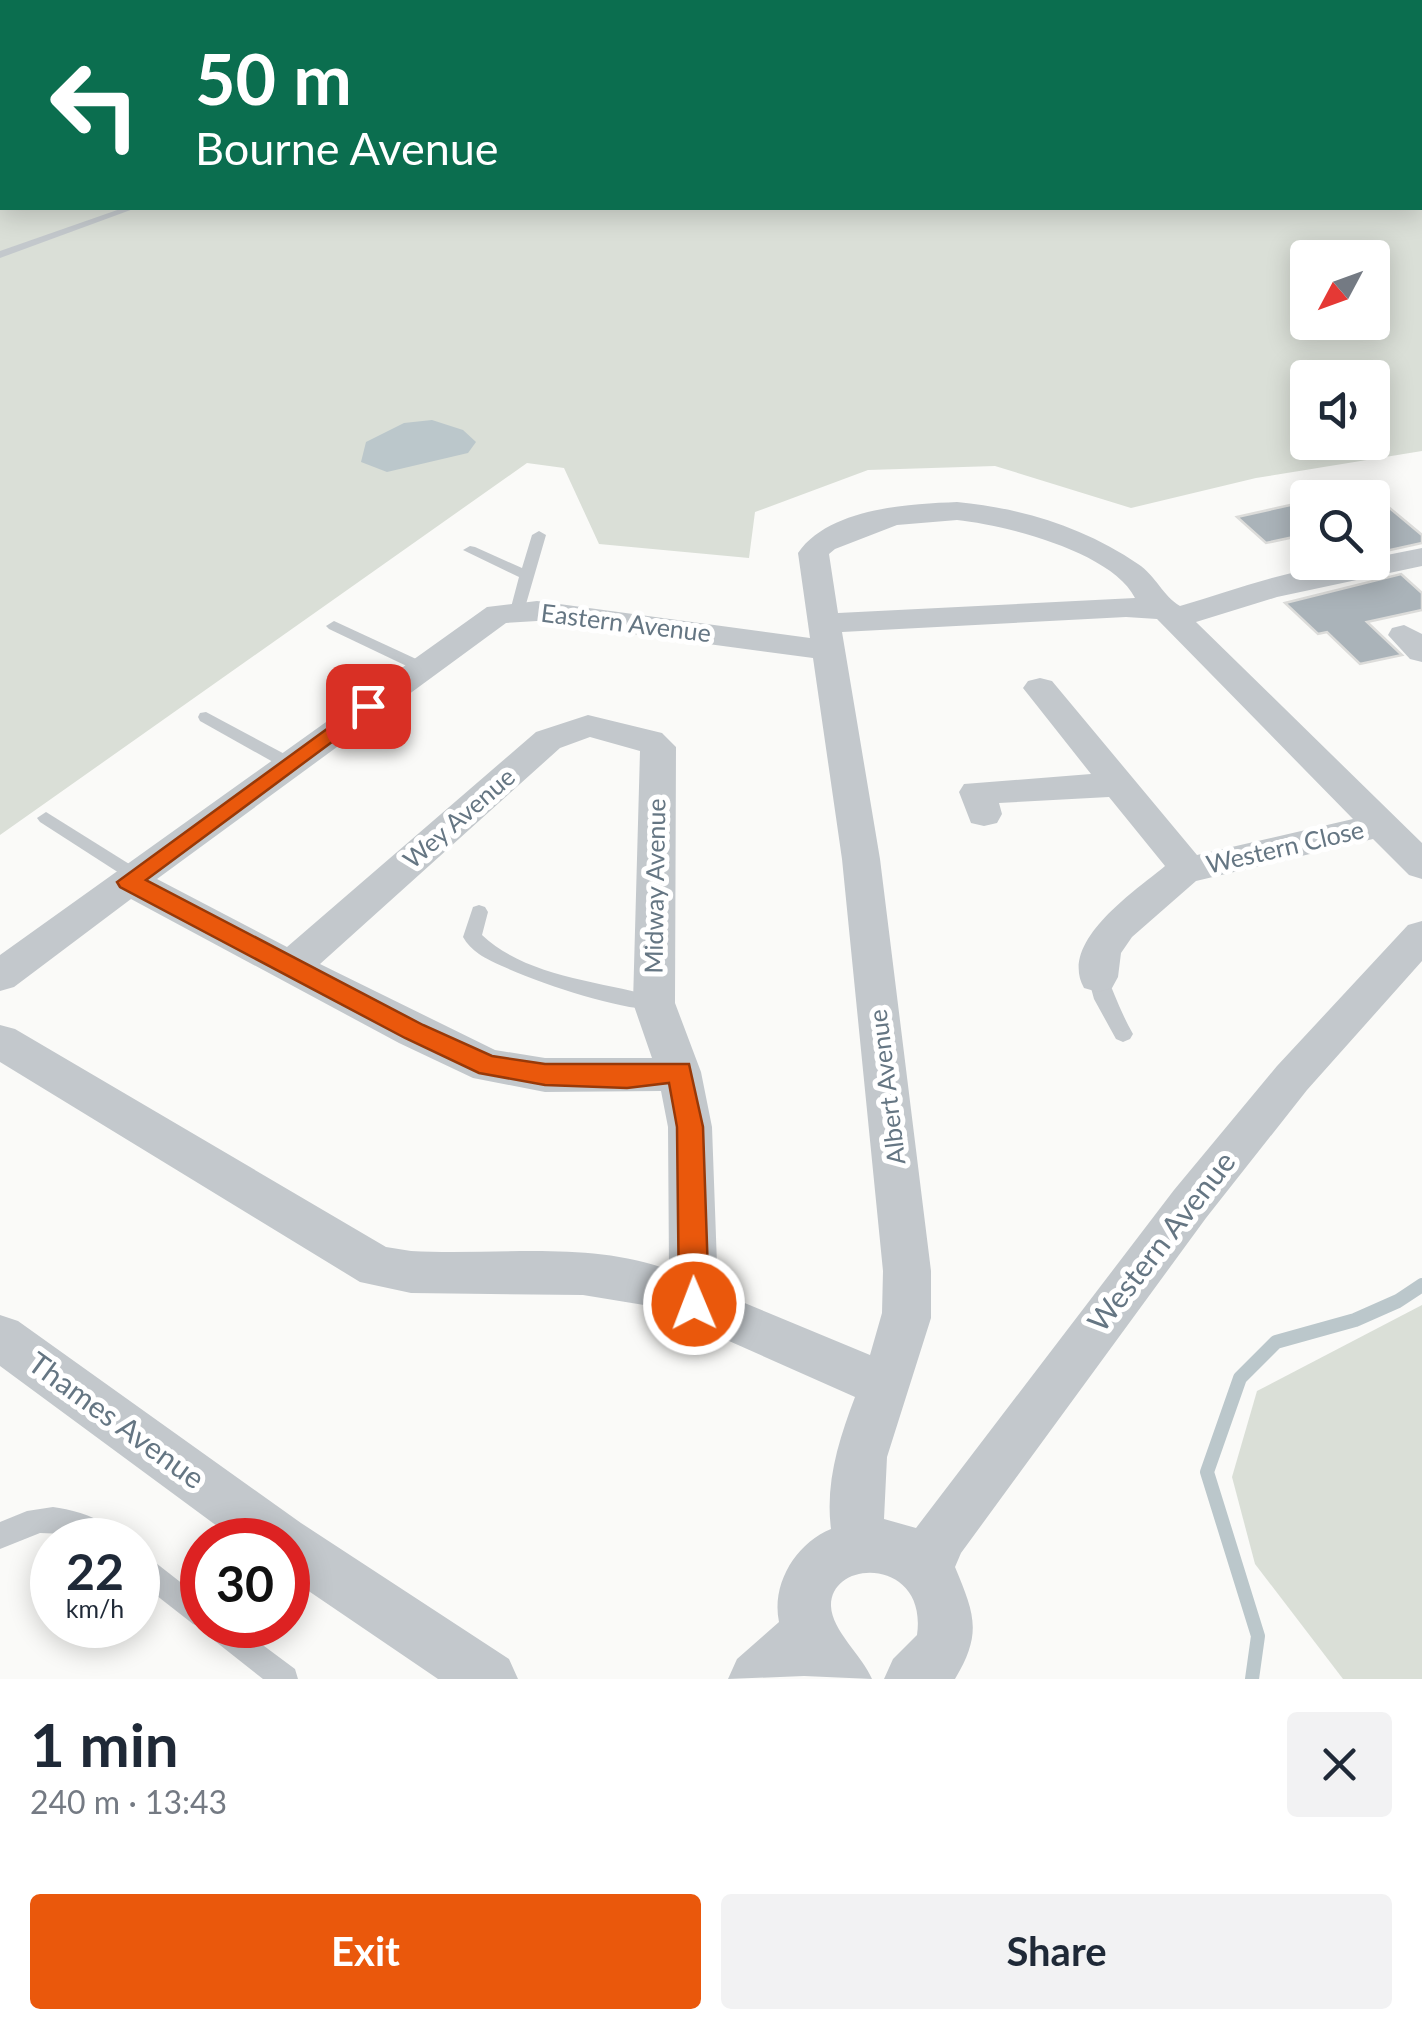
<!DOCTYPE html>
<meta charset="utf-8">
<style>
body{margin:0;font-family:Lato,sans-serif;background:#f2f2f3;color:#1f2937;height:100vh;display:flex;flex-direction:column;font-size:38px;white-space:nowrap}
*{box-sizing:border-box;margin:0}
p{font-size:32px;color:#747a83}
.icon{flex:none;width:55px;height:55px;fill:none;stroke:currentColor;stroke-width:2;stroke-linecap:round;stroke-linejoin:round}
.map{position:relative;height:1679px;overflow:hidden}
.details{display:flex;flex-direction:column;background:#fff;flex:1}
.details>*{flex:none}
.guide{position:absolute;left:0px;top:0px;width:1422px;height:210px;box-shadow:0 5px 25px #0003;background:#0b6e4f;color:#fff;overflow:hidden}
.needle{width:65px;rotate:229deg}
.buttons{position:absolute;left:1290px;top:240px;display:grid;gap:20px}
.buttons a{display:grid;place-items:center;width:100px;height:100px;border-radius:10px;background:#fff;box-shadow:0 5px 25px #0003;font-size:50px}
.speed{position:absolute;left:30px;top:1518px;display:flex;gap:20px;font-size:50px;font-weight:700;text-align:center}
.speed>*{display:grid;place-content:center;width:130px;height:130px;border-radius:50%;background:#fff;box-shadow:0 5px 25px #0003;line-height:1}
.speed small{font-size:25px;font-weight:400}
.speed .limit{border:15px solid #d22;background:#fff;color:#111}
.pin{position:absolute;display:grid;place-items:center;width:85px;height:85px;color:#fff;margin:-42px;border-radius:20px;box-shadow:0 5px 15px #0006}
.me{position:absolute;width:110px;margin:-55px;rotate:359deg;stroke-linejoin:round;filter:drop-shadow(0 0 8px #0008)}
.turn{display:flex;align-items:center;gap:35px;height:210px;padding:0 30px;font-size:45px}
.turn .icon{width:130px;height:130px;stroke-width:2.5}
.turn b{display:block;font-size:70px;line-height:85px}
.round{display:grid;place-items:center;flex:none;width:105px;height:105px;border-radius:10px;background:#f2f2f3}
.summary{display:flex;align-items:center;justify-content:space-between;height:170px;padding:0 30px}
h1{font-size:60px;font-weight:700;line-height:75px}
.button{display:flex;gap:20px;margin-top:auto;padding:20px 30px}
.button a{flex:1;height:115px;border-radius:10px;background:#ea580c;color:#fff;font-size:40px;font-weight:700;line-height:115px;text-align:center}
.button a+a{background:#f2f2f3;color:#1f2937}
.map>svg:first-child{display:block}
.green{fill:#dadfd7;fill-rule:evenodd}
.water{fill:#bbc7cb}
.lines{fill:none;stroke-linecap:round;stroke-linejoin:round}
.stream{stroke:#bbc7cb;stroke-width:14}
.building{fill:#aab3b9;stroke:#dcdcda;stroke-width:2.5}
.secondary-casing{stroke:#b3babf;stroke-width:6}
.lane{fill:#c3c8cc;fill-rule:evenodd}
.street{fill:#c3c8cc;fill-rule:evenodd}
.secondary{fill:#fff;fill-rule:evenodd}
.route{fill:#ea580c;stroke:#983908;stroke-width:2.5}
.labels{text-anchor:middle;stroke-width:10;stroke-linejoin:round;paint-order:stroke}
.street-label{font-size:25px;fill:#657683;stroke:#fff}
.near-street-label{font-size:30px;fill:#657683;stroke:#fff}
</style>
<div class="map">
<svg width="1422" height="1679" viewBox="0 0 1422 1679">
<rect width="100%" height="100%" fill="#fafaf8"/>
<g class="green">
<path d="M633,0h789v451l-166,27 -125,30 -136,-42 -127,4 -113,42 -6,46 -150,-14 -35,-76 -37,-5 -527,372v-638l2,11h1418v-206zM1308,258h64v64h-64zM1308,378h64v64h-64z"/>
<path d="M1422,1305v374h-79l-88,-115 -23,-87 25,-86z"/>
</g>
<path class="water" d="M432,420l31,10 13,12 -8,11 -81,19 -26,-10 5,-20 38,-19z"/>
<g class="lines">
<path class="stream" d="M1252,1679l6,-43 -51,-164 33,-94 36,-36 79,-22 43,-19 24,-16"/>
</g>
<g class="building">
<path d="M1368,490l54,45v8l-50,11v-56h-38z"/>
<path d="M1308,501v33l-42,9 -29,-26z"/>
<path d="M1401,574l21,19v17l-55,12 35,33 -42,9 -33,-32 -9,2 -33,-31z"/>
</g>
<g class="lines">
<g class="secondary-casing">
<rect id="secondary" x="0" y="12" width="2" height="14"/>
</g>
<g class="lane">
<path d="M603,0h9l2,2h-9z"/>
<path d="M123,208h13l-136,50v-7z"/>
<path d="M539,531l7,4 -22,76 -2,3h-10l-2,-3 9,-34 -56,-27 7,-4 5,1 47,21 10,-33z"/>
<path d="M334,621l93,43 2,3 -8,5 -6,-2 -86,-41 -3,-3z"/>
<path d="M206,712l88,47 2,4 -2,4h-12l-82,-46 -2,-4 2,-4z"/>
<path d="M46,812l96,60 3,4 -3,4h-12l-90,-58 -3,-4z"/>
<path d="M479,905l6,2 3,5 -6,23c46,43 120,46 178,63l3,5 -3,5c-30,8 -153,-35 -181,-54 -7,-5 -12,-10 -16,-17l10,-30z"/>
<path d="M1098,970l7,2c9,21 16,41 28,62l-3,5 -7,3 -7,-3 -22,-40 -6,-22 3,-5z"/>
<path d="M53,1507c21,3 56,11 65,33h-36l-16,-6 -26,-1 -40,16v-27l27,-11z"/>
<path d="M138,1552l9,4 55,43v26h34l59,44 3,10h-35l-57,-45 -3,-6 -10,-4 -55,-43z"/>
</g>
<g class="street">
<rect x="0" y="84" width="2" height="12"/>
<path d="M2,184v14l-2,1v-14z"/>
<path d="M957,502c64,6 127,25 181,62 18,12 25,32 42,42 61,-18 128,-44 192,-44v-4l50,-10v18l-145,31 -81,25 226,221v36l-13,-4 -36,-36 -177,42 -64,56 -11,16 -3,24 -6,11 -14,4 -14,-4c-26,-46 50,-96 81,-122l-56,-69 -110,6 3,11 -5,9 -13,3 -13,-3 -12,-31 5,-8 127,-10 -68,-86 5,-7 12,-3 12,3 145,174 156,-36 -196,-200 -31,-2 -284,15 38,227 51,412v47l-44,139 -3,62 32,9 258,-338 103,-124 131,-141 14,-4v40l-115,129 -101,128 -245,335 -6,14c19,46 28,66 0,112h-71l9,-20 24,-24c11,-78 -87,-77 -86,-29 1,25 31,49 41,73l-68,-3 -76,3 9,-20 42,-37c-8,-38 17,-79 52,-93 -6,-46 8,-90 24,-132l-205,-91 -67,-11 -172,-2 -51,-11 -360,-220v-37l15,4 371,218 25,4c85,5 177,-11 258,19l-1,-143 -7,-36 -116,1 -72,-14 -74,-35 -268,-144 -117,88 -14,4v-36l487,-348 50,-6 273,37 -12,-85c31,-45 110,-49 159,-51zM957,520c48,5 155,32 178,78l-297,15 -9,-59 6,-5 62,-24zM537,621l276,37 29,201 41,412 -1,42 -12,42 -152,-63 -6,-165 -11,-55 -26,-69 1,-256 -14,-14 -74,-18 -52,17 -249,215 -130,-68 349,-256zM590,737l50,14 -7,252 19,55h-107l-50,-8 -175,-86 240,-216z"/>
<path d="M1404,625l18,9v28l-12,-3 -22,-24 4,-7z"/>
<path d="M0,1315l18,6 283,202 208,136 9,20h-80l-150,-102v-37h-52l-236,-174z"/>
</g>
<use href="#secondary" class="secondary"/>
</g>
<path class="route" d="M368,699l10,7 -3,4 -229,170 277,145 69,31 53,8h144l14,63 6,177 -5,9 -10,4 -10,-4 -5,-9 -2,-177 -8,-44 -42,5 -82,-3 -66,-12 -74,-35 -285,-151 -3,-5z"/>
<g class="labels">
<g class="street-label">
<text transform="translate(626 623) rotate(7)" y="9">Eastern Avenue</text>
<text transform="translate(459 818) rotate(-41)" y="9">Wey Avenue</text>
<text transform="translate(1285 847) rotate(-13)" y="9">Western Close</text>
<text transform="translate(655 886) rotate(-89)" y="9">Midway Avenue</text>
<text transform="translate(887 1087) rotate(-97)" y="9">Albert Avenue</text>
</g>
<g class="near-street-label">
<text transform="translate(1162 1242) rotate(-52)" y="10">Western Avenue</text>
<text transform="translate(116 1421) rotate(36)" y="10">Thames Avenue</text>
</g>
</g>
</svg>
<div class="buttons">
<a><svg class="needle" viewBox="-14 -14 28 28"><path d="M0-13l5 13h-10z" fill="#e53935"/><path d="M0 13l5-13h-10z" fill="#747a83"/></svg></a>
<a><svg class="icon" aria-label="sound" viewBox="0 0 24 24"><path d="M4 9h4l5-4v14l-5-4H4zM17 9q2 3 0 6"/></svg></a>
<a><svg class="icon" aria-label="search" viewBox="0 0 24 24"><circle cx="10" cy="10" r="6"/><path d="M15 15l6 6"/></svg></a>
</div>
<div class="speed"><div>22<small>km/h</small></div><div class="limit">30</div></div>
<div class="pin" style="left:368px;top:706px;background:#d93025"><svg class="icon" aria-label="arrive" viewBox="0 0 24 24"><path d="M6 21V4h12l-3 4 3 4H6"/></svg></div>
<svg class="me" style="left:694px;top:1304px" viewBox="-20 -20 40 40"><circle r="17" fill="#ea580c" stroke="#fff" stroke-width="3"/><path d="M0-11L8 9 0 5-8 9z" fill="#fff"/></svg>
<div class="guide">
<div class="turn"><svg class="icon" aria-label="left" viewBox="0 0 24 24"><path d="M17 20v-9H6M10 6l-5 5 5 5"/></svg><div><b>50 m</b>Bourne Avenue</div></div>
</div>
</div>
<section class="details">
<div class="summary"><div><h1>1 min</h1><p>240 m · 13:43</p></div><a class="round"><svg class="icon" aria-label="close" viewBox="0 0 24 24"><path d="M6 6l12 12M18 6L6 18"/></svg></a></div>
<div class="button"><a>Exit</a><a>Share</a></div>
</section>
